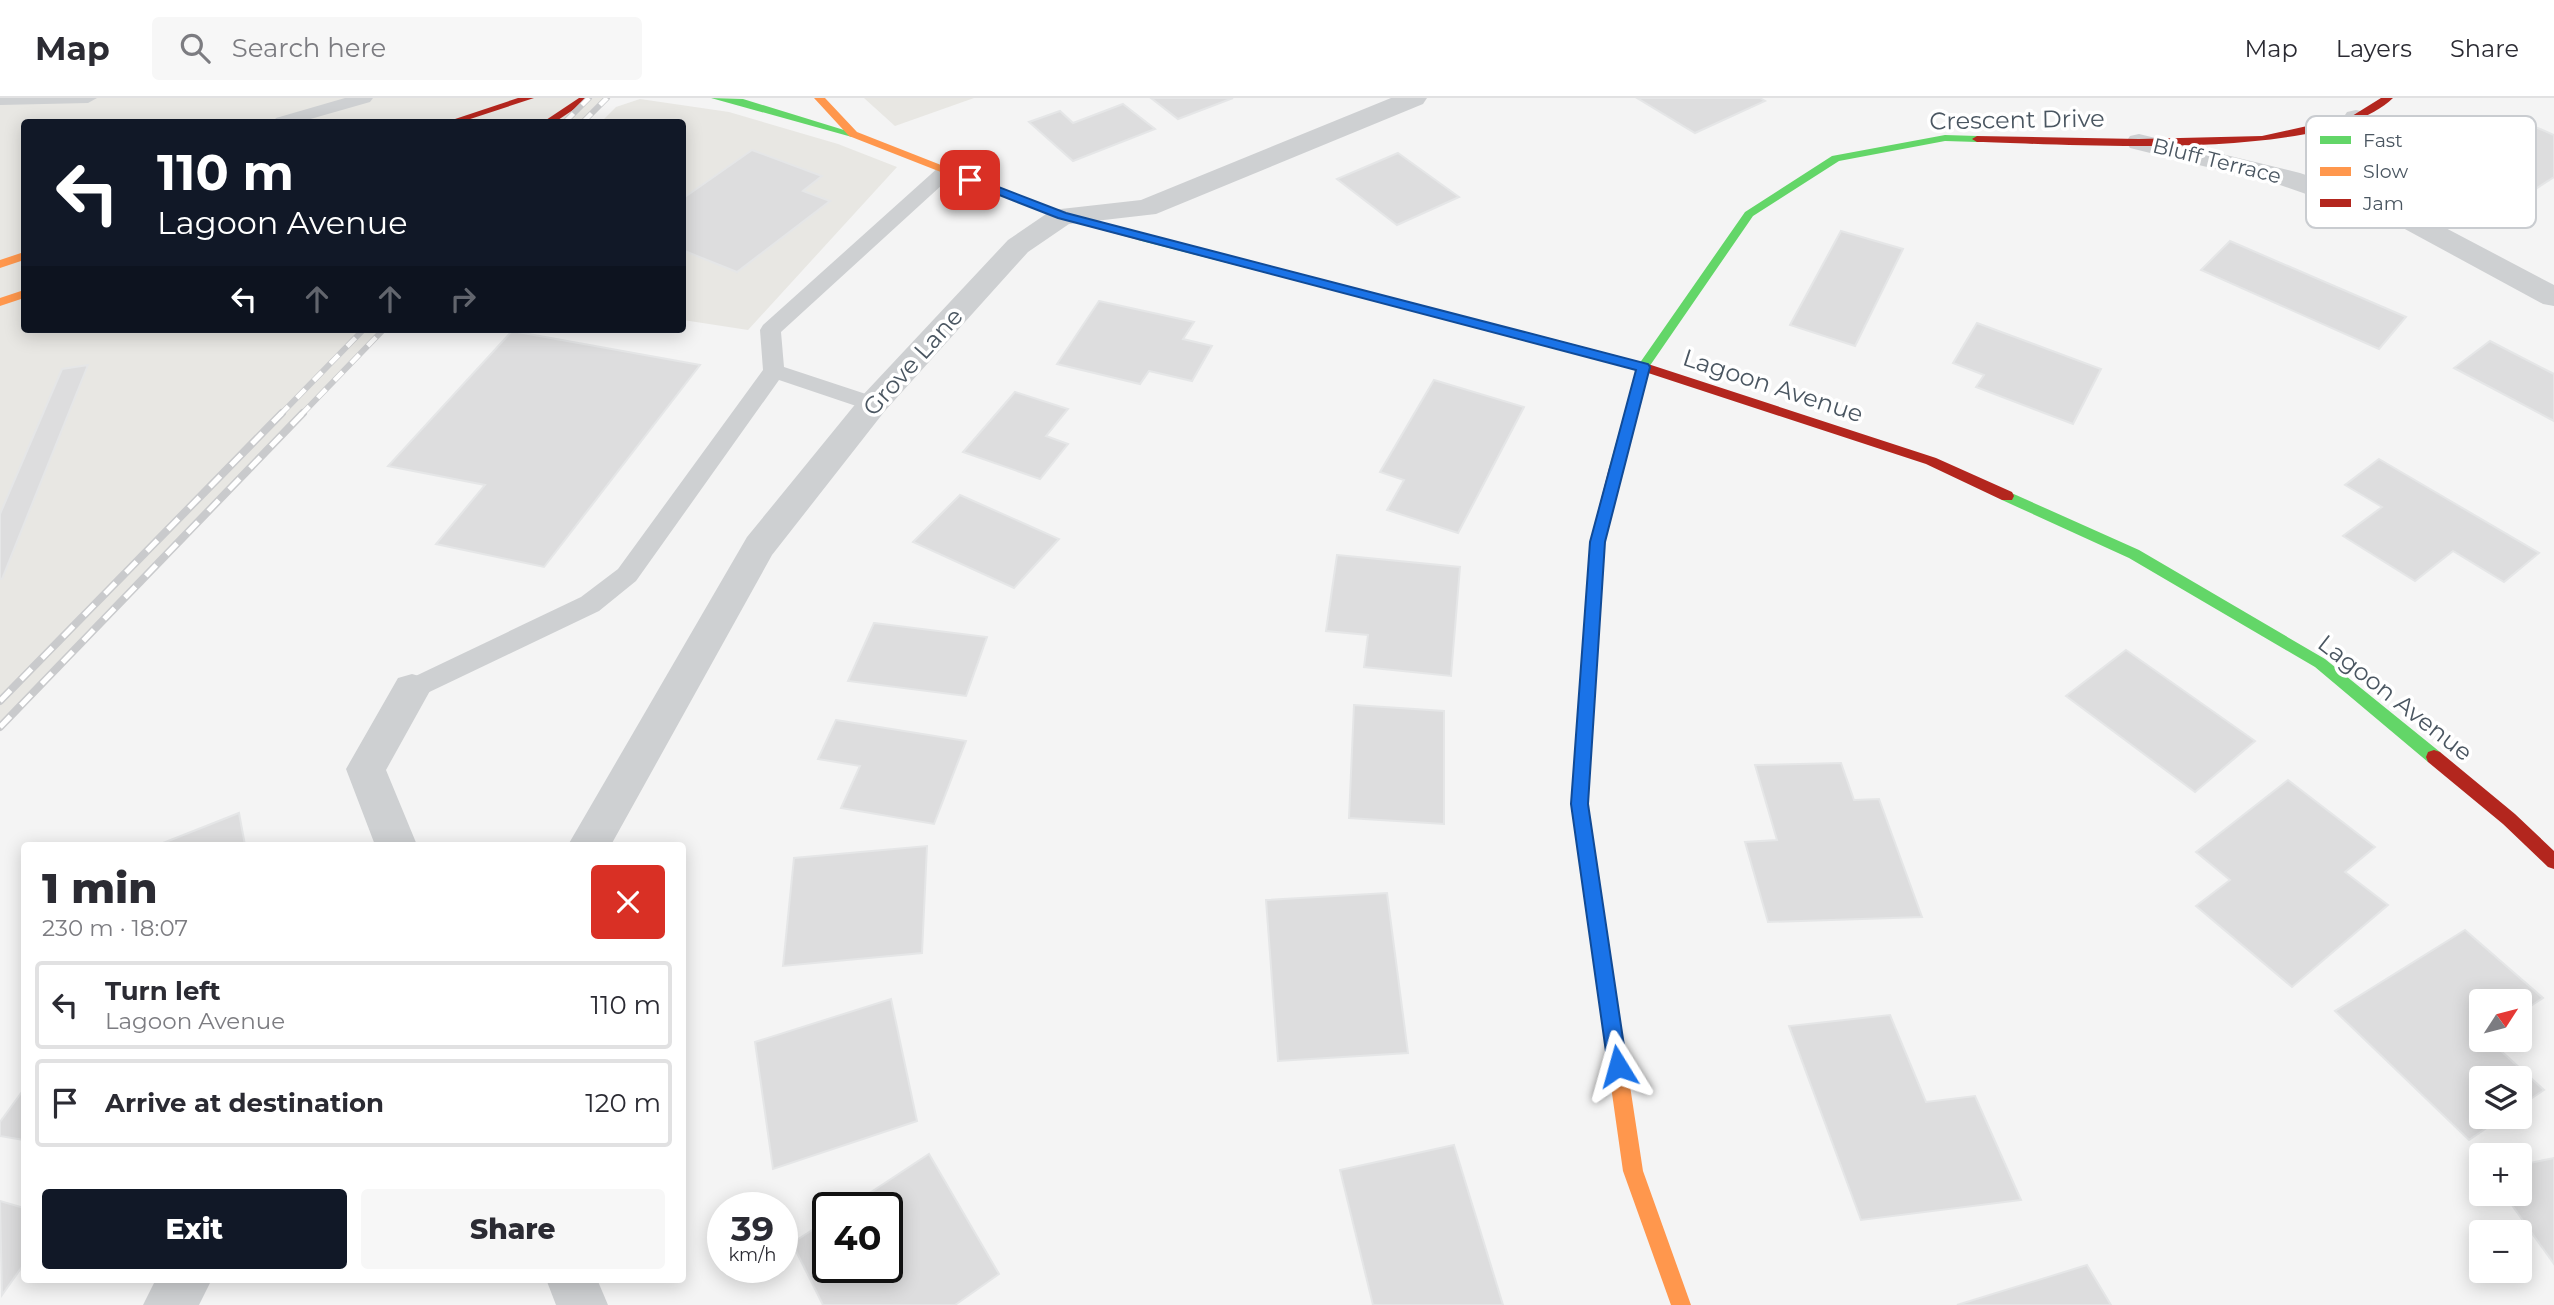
<!DOCTYPE html>
<meta charset="utf-8">
<style>
body{margin:0;font-family:Montserrat,sans-serif;background:#f7f7f7;color:#2b2b33;height:100vh;display:flex;flex-direction:column;font-size:26px;white-space:nowrap}
*{box-sizing:border-box;margin:0}
p{font-size:23px;color:#7c7c81}
.icon{flex:none;width:38px;height:38px;fill:none;stroke:currentColor;stroke-width:2;stroke-linecap:round;stroke-linejoin:round}
.map{position:relative;flex:1;overflow:hidden}
.side{position:absolute;left:21px;top:744px;width:665px;height:441px;display:flex;flex-direction:column;background:#fff;border-radius:7px;box-shadow:0 4px 18px #0003}
.side>*{flex:none}
.hud{position:absolute;left:21px;top:21px;width:665px;height:214px;border-radius:7px;box-shadow:0 4px 18px #0003;background:#111827;color:#fff;overflow:hidden}
.needle{width:46px;rotate:54deg}
.tools{position:absolute;left:2469px;top:891px;display:grid;gap:14px}
.tools a{display:grid;place-items:center;width:63px;height:63px;border-radius:7px;background:#fff;box-shadow:0 4px 18px #0003;font-size:35px}
.speed{position:absolute;left:707px;top:1094px;display:flex;gap:14px;font-size:35px;font-weight:700;text-align:center}
.speed>*{display:grid;place-content:center;width:91px;height:91px;border-radius:50%;background:#fff;box-shadow:0 4px 18px #0003;line-height:1}
.speed small{font-size:18px;font-weight:400}
.speed .limit{border:4px solid #111;border-radius:10px;background:#fff;color:#111}
.pin{position:absolute;display:grid;place-items:center;width:60px;height:60px;color:#fff;margin:-30px;border-radius:14px;box-shadow:0 4px 10px #0006}
.me{position:absolute;width:77px;margin:-38px;rotate:352deg;stroke-linejoin:round;filter:drop-shadow(0 0 5px #0008)}
.turn{display:flex;align-items:center;gap:24px;height:147px;padding:0 21px;font-size:32px}
.turn .icon{width:91px;height:91px;stroke-width:2.5}
.turn b{display:block;font-size:49px;line-height:60px}
.lanes{display:flex;align-items:center;height:66px;padding:0 21px;background:#0003;justify-content:center;gap:35px;direction:ltr}
.lanes .off{opacity:.35}
.round{display:grid;place-items:center;flex:none;width:74px;height:74px;border-radius:7px;background:#f7f7f7}
.headline{display:flex;align-items:center;justify-content:space-between;height:119px;padding:0 21px}
h1{font-size:42px;font-weight:800;line-height:52px}
.primary-button{display:flex;gap:14px;margin-top:auto;padding:14px 21px}
.primary-button a{flex:1;height:80px;border-radius:7px;background:#111827;color:#fff;font-size:28px;font-weight:800;line-height:80px;text-align:center}
.primary-button a+a{background:#f7f7f7;color:#2b2b33}
ul{padding:0;list-style:none}
li{display:flex;align-items:center;gap:21px;height:88px;margin:0 14px 10px;padding:0 7px;border:4px solid #e1e1e2;border-radius:7px}
li div{flex:1}
li b{display:block;font-size:26px}
li em{font-style:normal}
header{display:flex;align-items:center;gap:42px;box-sizing:border-box;height:98px;padding:0 35px;background:#fff;border-bottom:2px solid #e1e1e2}
header strong{font-size:33px}
nav{display:flex;gap:38px;margin-inline-start:auto;font-size:24px}
.search{width:490px;height:63px;background:#f7f7f7;display:flex;align-items:center;gap:18px;box-sizing:border-box;padding:0 24px;border-radius:7px;color:#7c7c81;font-size:26px}
.map>svg:first-child{display:block}
.commercial{fill:#e8e7e3}
.building{fill:#ddddde;stroke:#e5e6e7;stroke-width:2}
.lines{fill:none;stroke-linecap:round;stroke-linejoin:round}
.lane{fill:#ced0d2;fill-rule:evenodd}
.street{fill:#ced0d2;fill-rule:evenodd}
.fast{fill:#63d668;fill-rule:evenodd}
.slow{fill:#ff974d;fill-rule:evenodd}
.jam{fill:#b3261e;fill-rule:evenodd}
.rail-far1-casing{stroke:#c9cacc;stroke-width:6}
.rail-casing{stroke:#c9cacc;stroke-width:8}
.rail-far1{stroke:#fff;stroke-width:4.5;stroke-dasharray:12;stroke-linecap:butt}
.rail{stroke:#fff;stroke-width:5;stroke-dasharray:15;stroke-linecap:butt}
.route{fill:#1a73e8;stroke:#114b97;stroke-width:2}
.labels{text-anchor:middle;stroke-width:7;stroke-linejoin:round;paint-order:stroke}
.far-street-label{font-size:21px;fill:#4a5661;stroke:#fff}
.street-label{font-size:24px;fill:#4a5661;stroke:#fff}
.key{fill:#fff;stroke:#c9ccd0;stroke-width:2}
.key-label{font-size:19px;fill:#4a5661}
</style>
<header>
<strong>Map</strong>
<div class="search"><svg class="icon" aria-label="search" viewBox="0 0 24 24"><circle cx="10" cy="10" r="6"/><path d="M15 15l6 6"/></svg>Search here</div>
<nav><a>Map</a><a>Layers</a><a>Share</a></nav>
</header>
<div class="map">
<svg width="2554" height="1207" viewBox="0 0 2554 1207">
<rect width="100%" height="100%" fill="#f4f4f4"/>
<g class="commercial">
<path d="M0,0h607l-24,24h-559v207h360l-384,401z"/>
<path d="M864,0h110l-79,28z"/>
<path d="M640,1l89,13 109,32 59,23 -149,163 -65,-10 -1,-198h-81l15,-15z"/>
</g>
<g class="building">
<path d="M1151,0h82l-55,21z"/>
<path d="M1637,0h123l5,3 -70,32z"/>
<path d="M1123,6l32,25 -82,32 -44,-39 31,-11 13,12z"/>
<path d="M2510,18l44,19v42l-17,11 -82,-38z"/>
<path d="M752,52l70,26 -19,15 27,10 -93,71 -55,-22v-51z"/>
<path d="M1398,55l61,44 -62,28 -60,-46z"/>
<path d="M1841,133l62,18 -48,97 -65,-21z"/>
<path d="M2230,143l176,76 -27,32 -178,-79z"/>
<path d="M1099,203l95,21 -11,17 29,7 -20,35 -43,-10 -9,13 -83,-20z"/>
<path d="M1977,225l124,46 -28,55 -97,-37 8,-12 -31,-12z"/>
<path d="M512,233l188,34 -156,202 -108,-23 49,-59 -97,-19z"/>
<path d="M2490,243l64,33v47l-100,-53z"/>
<path d="M88,267l-86,214h-2v-65l62,-145z"/>
<path d="M1434,282l90,27 -66,126 -71,-23 17,-30 -24,-8z"/>
<path d="M1015,294l53,17 -22,27 22,8 -28,35 -77,-27z"/>
<path d="M2379,361l160,94 -35,29 -51,-31 -38,30 -72,-45 39,-29 -37,-22z"/>
<path d="M960,397l99,44 -45,49 -101,-46z"/>
<path d="M1337,457l123,12 -9,109 -87,-9 4,-32 -42,-4z"/>
<path d="M874,525l113,14 -21,59 -118,-15z"/>
<path d="M2126,552l129,91 -60,51 -129,-96z"/>
<path d="M1354,607l90,6v113l-95,-6z"/>
<path d="M836,622l130,21 -32,83 -93,-16 19,-42 -42,-7z"/>
<path d="M1841,665l13,37 25,-1 43,118 -154,5 -23,-80 32,-2 -22,-75z"/>
<path d="M2288,682l87,67 -30,25 43,33 -96,82 -96,-81 34,-26 -34,-28z"/>
<path d="M239,715l6,32h-87z"/>
<path d="M927,748l-5,107 -139,13 11,-108z"/>
<path d="M1387,795l21,160 -130,8 -12,-161z"/>
<path d="M2465,832l78,68 -23,15v-12h-38v39h7l55,50 -24,16v-28h-38v38h22l-35,24 -134,-129z"/>
<path d="M891,901l26,122 -144,48 -18,-127z"/>
<path d="M1890,917l36,87 49,-6 46,104 -160,20 -72,-194z"/>
<path d="M24,991v51l-24,-4v-14z"/>
<path d="M1454,1047l49,160h-130l-33,-135z"/>
<path d="M929,1056l70,120 -44,31h-132l-31,-62 36,-23v47h59v-59h-40z"/>
<path d="M2554,1060v106l-50,-70h16v-29z"/>
<path d="M0,1103l24,7v56l-22,31z"/>
<path d="M2087,1167l24,40h-154z"/>
</g>
<g class="lines">
<g class="lane">
<path d="M0,0h97l-9,5 -88,2z"/>
<path d="M345,0h28l-3,4 -70,20h-27l3,-4z"/>
<path d="M947,66l9,6 -2,4 -173,158 3,35 97,32 3,5 -3,5 -8,2 -8,-2 -86,-29 -143,201 -37,30 -178,85 -9,3 -9,-3 -4,-7 4,-7 178,-85 37,-28 145,-199 -3,-40 3,-5 177,-159z"/>
</g>
<g class="street">
<path d="M1391,0h36l-4,6 -267,110 -87,10 -41,28 -144,160 -112,143 -161,290h-43l179,-308 115,-141 146,-156 44,-30 89,-10z"/>
<path d="M2356,12l9,2 4,6 3,45 49,52 133,70v21l-11,-2 -140,-76 -123,-43 -150,-37 -4,-6 4,-6 9,-2 161,39 76,26 -32,-34 -1,-47 4,-6z"/>
<path d="M412,576l14,4 5,11 -45,81 31,75h-42l-29,-76 52,-91z"/>
<path d="M156,1181h56l-13,26h-56z"/>
<path d="M546,1181h51l11,26h-52z"/>
</g>
<g class="fast">
<path d="M711,0l32,1 114,35 -5,3z"/>
<path d="M1945,37l32,1 5,3 -5,3 -32,-1 -106,20 -86,55 -104,151 -26,101 -7,5 -5,-2 -2,-3 28,-101 108,-155 87,-56z"/>
<path d="M1142,135l430,111 6,4 -6,4 -434,-112v-6z"/>
<path d="M2007,393l132,59 186,109 115,93 2,5 -2,5h-12l-113,-95 -186,-109 -127,-58 -2,-4 2,-4z"/>
</g>
<g class="slow">
<path d="M814,0h11l32,34 209,82 82,23 -6,4 -84,-23 -209,-82z"/>
<path d="M24,154v8l-24,8v-8z"/>
<path d="M24,192v8l-24,8v-8z"/>
<path d="M1584,630l6,2 2,5 -5,69 56,367 48,134h-20l-48,-134 -52,-367 5,-69 2,-5z"/>
</g>
<g class="jam">
<path d="M518,0h16l-73,24h-15z"/>
<path d="M579,0h12l-36,24h-12z"/>
<path d="M2381,0h12c-67,65 -322,46 -416,44l-5,-3 5,-3 162,3 123,-3 90,-20z"/>
<path d="M1572,246l76,20 288,94 76,34 2,4 -2,4h-10l-76,-36 -287,-94 -72,-19v-6z"/>
<path d="M1616,365l7,5 -19,74 -12,193 -2,5h-12l-2,-5 14,-193 19,-74z"/>
<path d="M2434,652l6,2 75,62 39,37v18l-6,-2 -45,-43 -75,-62 -2,-5 2,-5z"/>
</g>
<g class="rail-far1-casing">
<g id="rail-far1">
<path d="M565,24l24,-24"/>
<path d="M583,24l24,-24"/>
<path d="M280,317l84,-86"/>
<path d="M301,317l83,-86"/>
</g>
</g>
<g class="rail-casing">
<g id="rail">
<path d="M0,603l282,-288"/>
<path d="M0,629l303,-314"/>
</g>
</g>
<use href="#rail-far1" class="rail-far1"/>
<use href="#rail" class="rail"/>
</g>
<path class="route" d="M970,78l96,37 582,151 2,3 -45,175 -17,262 39,262 -2,6 -7,3 -7,-3 -3,-6 -37,-262 19,-262 46,-172 -578,-152 -92,-36 -2,-2z"/>
<g class="labels">
<g class="far-street-label">
<text transform="translate(2217 63) rotate(14)" y="7">Bluff Terrace</text>
</g>
<g class="street-label">
<text transform="translate(2017 22) rotate(-1)" y="8">Crescent Drive</text>
<text transform="translate(913 264) rotate(-48)" y="8">Grove Lane</text>
<text transform="translate(1773 288) rotate(18)" y="8">Lagoon Avenue</text>
<text transform="translate(2395 600) rotate(38)" y="8">Lagoon Avenue</text>
</g>
</g>
<rect x="2306" y="18" width="230" height="112" rx="10" class="key"/>
<rect x="2320" y="38" width="31" height="8" fill="#63d668"/>
<rect x="2320" y="69" width="31" height="9" fill="#ff974d"/>
<rect x="2320" y="101" width="31" height="8" fill="#b3261e"/>
<g class="key-label">
<text x="2363" y="49">Fast</text>
<text x="2363" y="80">Slow</text>
<text x="2363" y="112">Jam</text>
</g>
</svg>
<div class="tools">
<a><svg class="needle" viewBox="-14 -14 28 28"><path d="M0-13l5 13h-10z" fill="#e53935"/><path d="M0 13l5-13h-10z" fill="#7c7c81"/></svg></a>
<a><svg class="icon" aria-label="layers" viewBox="0 0 24 24"><path d="M12 4l9 5-9 5-9-5zM3 14l9 5 9-5"/></svg></a>
<a>+</a>
<a>−</a>
</div>
<div class="speed"><div>39<small>km/h</small></div><div class="limit">40</div></div>
<div class="pin" style="left:970px;top:82px;background:#d93025"><svg class="icon" aria-label="arrive" viewBox="0 0 24 24"><path d="M6 21V4h12l-3 4 3 4H6"/></svg></div>
<svg class="me" style="left:1618px;top:968px" viewBox="-20 -20 40 40"><path d="M0-17L14 15 0 8-14 15z" fill="#1a73e8" stroke="#fff" stroke-width="4"/></svg>
<div class="hud">
<div class="turn"><svg class="icon" aria-label="left" viewBox="0 0 24 24"><path d="M17 20v-9H6M10 6l-5 5 5 5"/></svg><div><b>110 m</b>Lagoon Avenue</div></div>
<div class="lanes"><svg class="icon" aria-label="left" viewBox="0 0 24 24"><path d="M17 20v-9H6M10 6l-5 5 5 5"/></svg><svg class="icon off" aria-label="ahead" viewBox="0 0 24 24"><path d="M12 20V5M6 11l6-6 6 6"/></svg><svg class="icon off" aria-label="ahead" viewBox="0 0 24 24"><path d="M12 20V5M6 11l6-6 6 6"/></svg><svg class="icon off" aria-label="right" viewBox="0 0 24 24"><path d="M7 20v-9h11M14 6l5 5-5 5"/></svg></div>
</div>
<section class="side">
<div class="headline"><div><h1>1 min</h1><p>230 m · 18:07</p></div><a class="round" style="background:#d93025;color:#fff"><svg class="icon" aria-label="close" viewBox="0 0 24 24"><path d="M6 6l12 12M18 6L6 18"/></svg></a></div>
<ul>
<li><svg class="icon" aria-label="left" viewBox="0 0 24 24"><path d="M17 20v-9H6M10 6l-5 5 5 5"/></svg><div><b>Turn left</b><p>Lagoon Avenue</p></div><em>110 m</em></li>
<li><svg class="icon" aria-label="arrive" viewBox="0 0 24 24"><path d="M6 21V4h12l-3 4 3 4H6"/></svg><div><b>Arrive at destination</b></div><em>120 m</em></li>
</ul>
<div class="primary-button"><a>Exit</a><a>Share</a></div>
</section>
</div>
